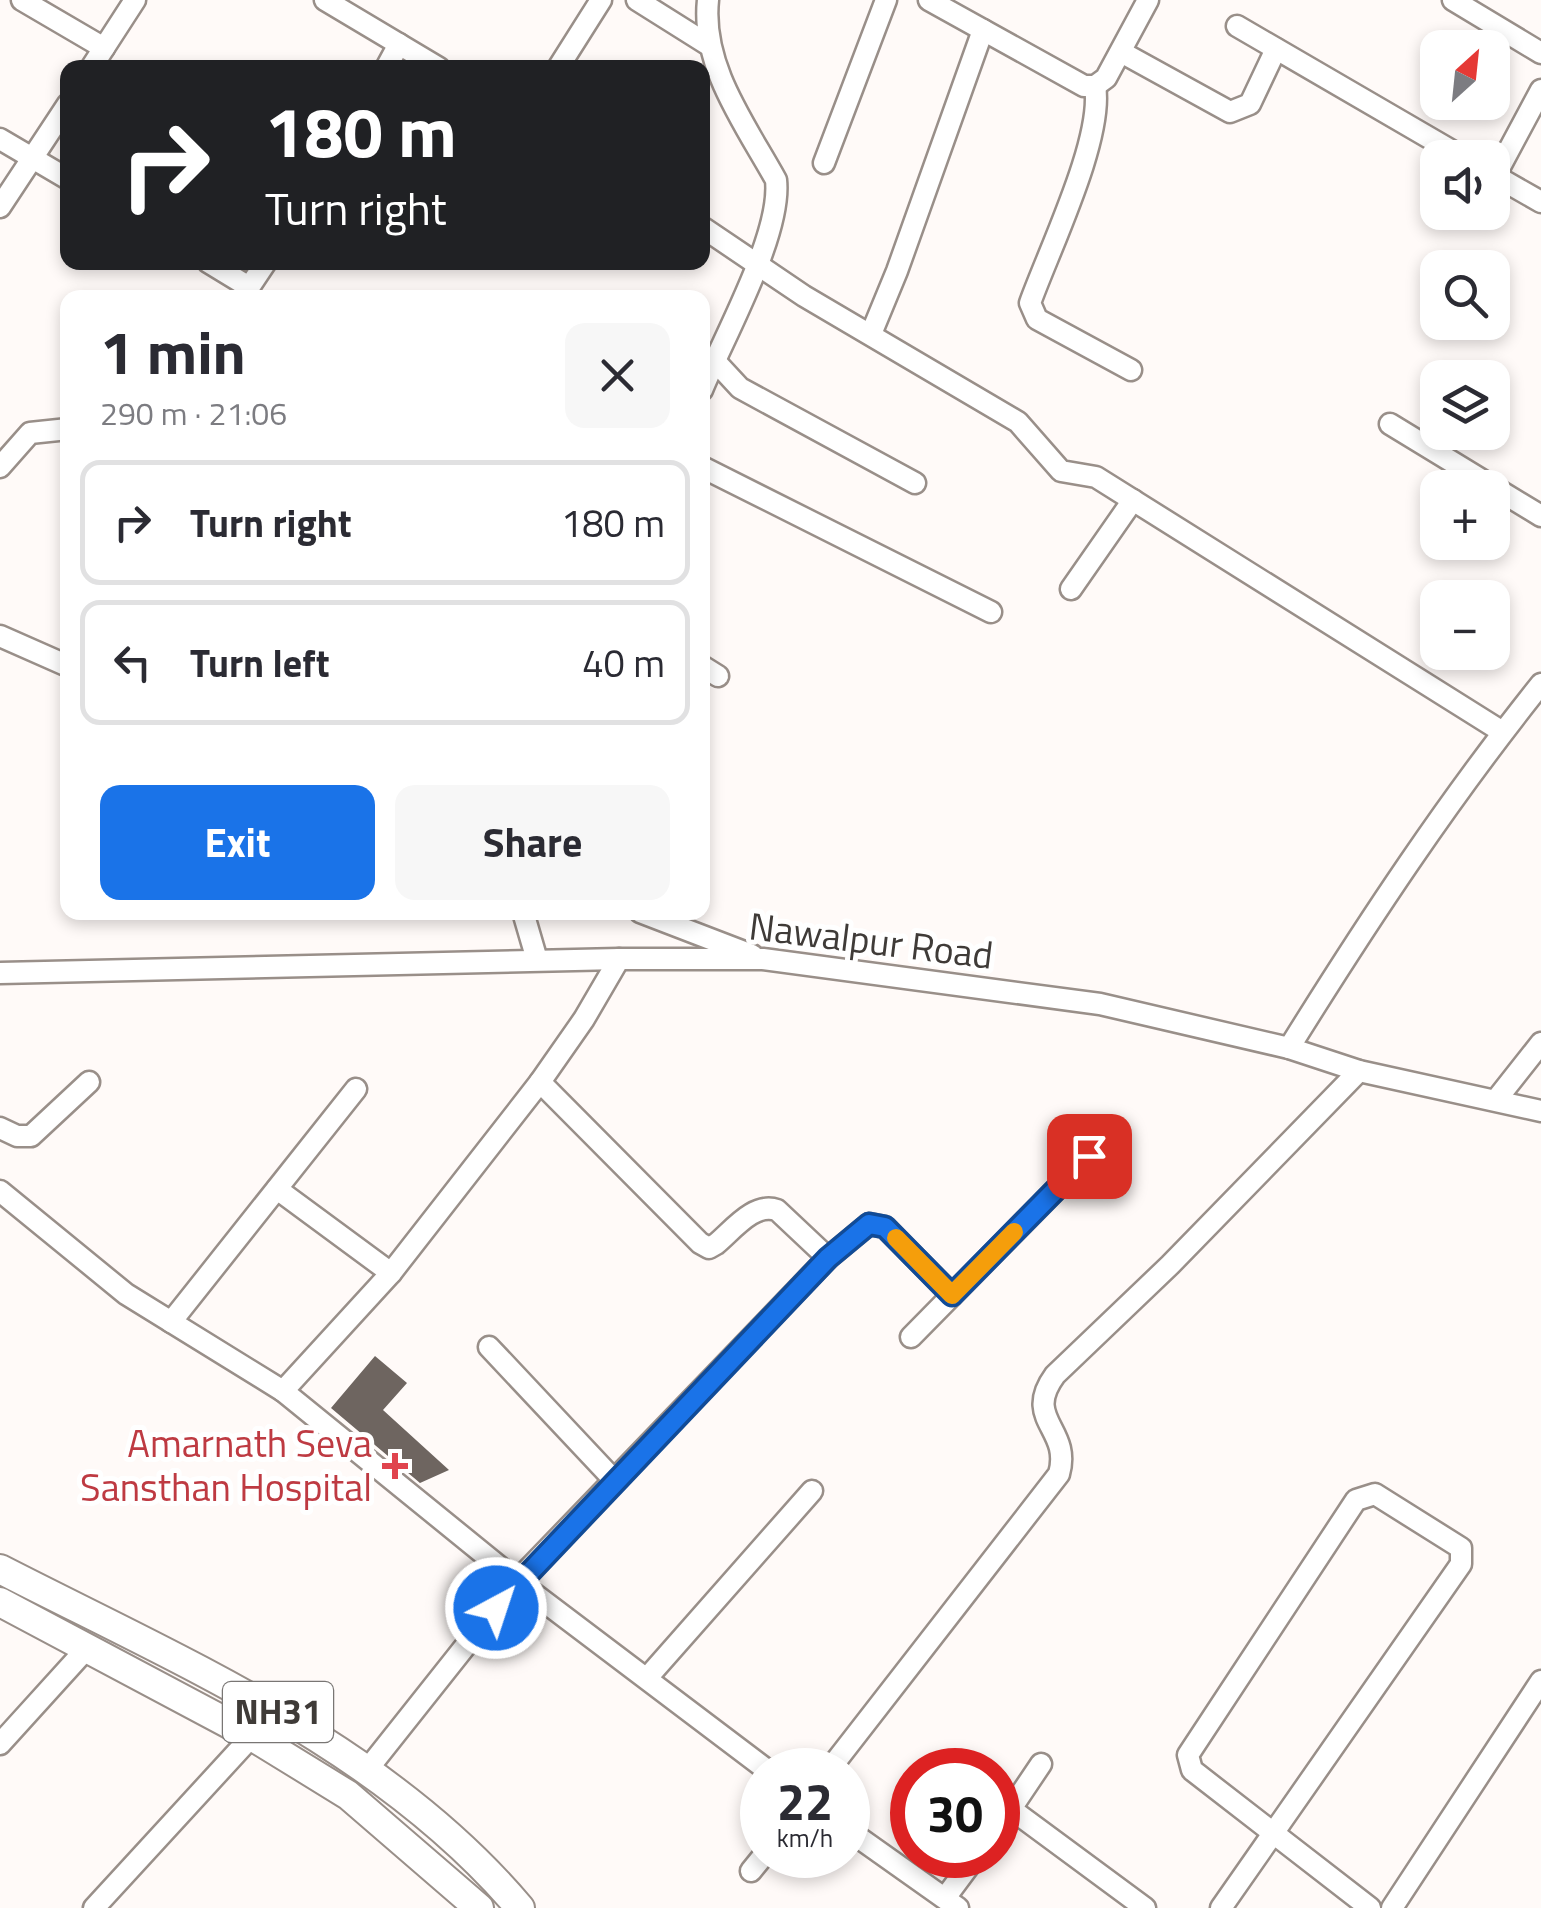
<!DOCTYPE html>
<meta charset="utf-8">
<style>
body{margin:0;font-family:"Titillium Web",sans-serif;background:#f7f7f7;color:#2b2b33;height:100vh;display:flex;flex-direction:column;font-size:38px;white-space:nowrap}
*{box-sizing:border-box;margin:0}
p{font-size:32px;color:#7c7c81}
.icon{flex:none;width:55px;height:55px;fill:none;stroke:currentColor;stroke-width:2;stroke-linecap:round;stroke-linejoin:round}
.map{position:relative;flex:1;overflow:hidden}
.drawer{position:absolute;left:60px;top:290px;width:650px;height:630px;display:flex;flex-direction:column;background:#fff;border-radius:20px;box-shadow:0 5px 15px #0003}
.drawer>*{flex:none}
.guide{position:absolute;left:60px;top:60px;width:650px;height:210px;border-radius:20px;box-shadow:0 5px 15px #0003;background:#202124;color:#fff;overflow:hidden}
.needle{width:65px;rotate:27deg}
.buttons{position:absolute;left:1420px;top:30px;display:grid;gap:20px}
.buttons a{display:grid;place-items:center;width:90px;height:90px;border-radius:20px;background:#fff;box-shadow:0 5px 15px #0003;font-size:50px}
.speed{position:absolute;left:740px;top:1748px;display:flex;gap:20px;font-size:50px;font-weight:700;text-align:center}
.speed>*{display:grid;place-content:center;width:130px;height:130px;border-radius:50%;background:#fff;box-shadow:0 5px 15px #0003;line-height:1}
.speed small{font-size:25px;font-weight:400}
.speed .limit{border:15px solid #d22;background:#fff;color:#111}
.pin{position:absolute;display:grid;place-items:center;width:85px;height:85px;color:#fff;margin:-42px;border-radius:20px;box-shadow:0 5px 15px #0006}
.me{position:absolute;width:110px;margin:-55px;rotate:40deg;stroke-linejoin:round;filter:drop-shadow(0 0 8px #0008)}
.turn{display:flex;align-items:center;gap:35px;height:210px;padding:0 40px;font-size:45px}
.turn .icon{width:130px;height:130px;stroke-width:2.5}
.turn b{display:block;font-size:70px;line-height:85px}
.round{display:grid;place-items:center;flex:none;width:105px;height:105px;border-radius:20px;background:#f7f7f7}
.overview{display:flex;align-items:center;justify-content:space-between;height:170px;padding:0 40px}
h1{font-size:60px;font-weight:700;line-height:75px}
.button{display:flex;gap:20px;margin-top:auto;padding:20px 40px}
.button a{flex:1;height:115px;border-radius:20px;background:#1a73e8;color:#fff;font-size:40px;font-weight:700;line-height:115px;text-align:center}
.button a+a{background:#f7f7f7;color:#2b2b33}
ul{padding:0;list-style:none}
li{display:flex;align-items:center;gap:30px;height:125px;margin:0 20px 15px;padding:0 20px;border:5px solid #e1e1e2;border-radius:20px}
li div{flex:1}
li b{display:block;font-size:38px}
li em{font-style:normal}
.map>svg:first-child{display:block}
.building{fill:#6e6560}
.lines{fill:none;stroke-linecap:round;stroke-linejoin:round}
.minor-casing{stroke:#998f89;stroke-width:25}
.highway-casing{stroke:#998f89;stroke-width:32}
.minor{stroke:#fff;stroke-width:20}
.highway{stroke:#fff;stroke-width:28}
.route-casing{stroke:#114b97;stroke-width:25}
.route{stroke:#1a73e8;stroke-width:18}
.slow{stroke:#f59e0b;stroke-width:18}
.health-dot{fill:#e0444e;stroke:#fff;stroke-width:4}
.labels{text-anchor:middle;stroke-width:10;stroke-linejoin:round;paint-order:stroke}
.shield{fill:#fff;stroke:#797674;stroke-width:2.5}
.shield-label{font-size:35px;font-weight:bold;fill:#3f3b38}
.street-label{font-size:38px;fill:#3f3b38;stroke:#fff}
.health-label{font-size:38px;fill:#be3a42;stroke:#fff;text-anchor:end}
</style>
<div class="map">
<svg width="1541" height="1908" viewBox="0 0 1541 1908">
<rect width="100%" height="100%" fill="#fffaf8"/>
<path class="building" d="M375,1356l32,27 -24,27 66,60 -29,13 -89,-75z"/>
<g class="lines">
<g class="minor-casing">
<g id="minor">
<path d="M22,0l82,48"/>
<path d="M325,0l114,68"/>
<path d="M637,0l70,44"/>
<path d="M929,0l155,86h11l11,-8 42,-78"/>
<path d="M1453,0l88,53"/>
<path d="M1237,26l227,132"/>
<path d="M1121,52l109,60 20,-8 26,-55"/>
<path d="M91,68l44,-68"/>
<path d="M386,68l13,-24"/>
<path d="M558,68l43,-68"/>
<path d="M1095,86c9,52 -46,164 -65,217l7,16 94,51"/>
<path d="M0,139l68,40"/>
<path d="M824,163l62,-163"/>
<path d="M1492,174l49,28"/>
<path d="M1495,176l46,-86"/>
<path d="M0,207l68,-103"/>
<path d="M702,227l102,69 214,126 43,49 35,6 405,254"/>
<path d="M208,262l41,25"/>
<path d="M242,298l24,-36"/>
<path d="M871,334l26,-63 86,-241"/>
<path d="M714,360l26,28 175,95"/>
<path d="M702,390c22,-54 80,-156 74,-210 -31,-56 -75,-114 -68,-180"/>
<path d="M1390,424l151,92"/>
<path d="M0,467l30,-34 38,-4"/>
<path d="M702,467l289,145"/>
<path d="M1071,589l62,-89"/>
<path d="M0,636l68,30"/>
<path d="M702,666l16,10"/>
<path d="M523,912l14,48"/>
<path d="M640,912l112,43"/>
<path d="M619,959l-35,60 -44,63 160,161 9,5 7,-4c17,-14 38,-42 61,-34l51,48"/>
<path d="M0,973l619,-14h144l337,45 189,44 70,23 182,40"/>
<path d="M1289,1048c79,-127 159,-248 252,-364"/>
<path d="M540,1082l-149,191 -108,118 234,190 250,189"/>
<path d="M1496,1100l45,-57"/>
<path d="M0,1128l17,8h14l58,-54"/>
<path d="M277,1189l114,84"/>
<path d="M0,1191l126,103 157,97"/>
<path d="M171,1322l185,-233"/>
<path d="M911,1337l178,-181"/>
<path d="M489,1347l125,133"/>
<path d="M647,1678l165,-187"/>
<path d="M0,1744l88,-97"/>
<path d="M367,1770l150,-189 311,-323 41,-34 16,3 67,68"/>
<path d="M829,1770l230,-296c13,-46 -37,-54 -4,-99l115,-110 189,-194"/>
<path d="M1011,1809l134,99"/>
<path d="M998,1828l43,-64"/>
<path d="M848,1830l110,78"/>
<path d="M751,1871l13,-16"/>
<path d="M945,1898l32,-43"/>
<path d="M94,1908l158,-172"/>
<path d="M1221,1908l240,-344v-16l-86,-54 -19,6 -168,255 4,15 178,138"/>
<path d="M1392,1908l149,-227"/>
</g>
</g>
<g class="highway-casing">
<g id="highway">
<path d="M0,1569c183,94 384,178 520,339"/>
<path d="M0,1602l252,134 96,59 131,113"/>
</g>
</g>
<use href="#minor" class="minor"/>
<use href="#highway" class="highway"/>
</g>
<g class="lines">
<g class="route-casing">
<path id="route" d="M496,1608l332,-350 41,-34 16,3 67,68 137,-139"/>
</g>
<use href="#route" class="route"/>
<path class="slow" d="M896,1238l56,57 62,-63"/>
</g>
<path class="health-dot" d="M390 1451h10v10h10v10h-10v10h-10v-10h-10v-10h10z"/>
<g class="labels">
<rect class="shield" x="223" y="1682" width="110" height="60" rx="8"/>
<g class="shield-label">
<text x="278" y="1724">NH31</text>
</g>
<g class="street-label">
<text transform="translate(871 941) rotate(7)" y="13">Nawalpur Road</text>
</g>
<g class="health-label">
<text x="372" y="1457">Amarnath Seva<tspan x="372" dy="44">Sansthan Hospital</tspan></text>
</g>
</g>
</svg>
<div class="buttons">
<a><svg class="needle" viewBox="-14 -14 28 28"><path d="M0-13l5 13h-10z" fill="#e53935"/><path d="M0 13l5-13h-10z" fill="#7c7c81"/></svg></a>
<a><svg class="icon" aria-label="sound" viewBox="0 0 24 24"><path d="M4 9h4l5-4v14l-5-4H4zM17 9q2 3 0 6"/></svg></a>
<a><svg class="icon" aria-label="search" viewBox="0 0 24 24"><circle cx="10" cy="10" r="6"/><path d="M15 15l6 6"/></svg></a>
<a><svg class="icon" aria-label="layers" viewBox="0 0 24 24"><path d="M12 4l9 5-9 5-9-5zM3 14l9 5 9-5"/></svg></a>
<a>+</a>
<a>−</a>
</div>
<div class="speed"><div>22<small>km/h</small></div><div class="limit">30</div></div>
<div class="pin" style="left:1089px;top:1156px;background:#d93025"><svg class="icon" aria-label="arrive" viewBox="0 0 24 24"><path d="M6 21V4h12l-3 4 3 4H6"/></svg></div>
<svg class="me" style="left:496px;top:1608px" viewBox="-20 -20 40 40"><circle r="17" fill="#1a73e8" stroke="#fff" stroke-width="3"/><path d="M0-11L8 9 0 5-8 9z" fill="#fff"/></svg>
<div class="guide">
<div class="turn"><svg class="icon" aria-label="right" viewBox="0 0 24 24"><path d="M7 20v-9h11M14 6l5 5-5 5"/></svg><div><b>180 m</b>Turn right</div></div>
</div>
<section class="drawer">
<div class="overview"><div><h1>1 min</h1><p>290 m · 21:06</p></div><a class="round"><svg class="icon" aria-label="close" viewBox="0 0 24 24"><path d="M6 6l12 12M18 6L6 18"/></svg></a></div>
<ul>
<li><svg class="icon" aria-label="right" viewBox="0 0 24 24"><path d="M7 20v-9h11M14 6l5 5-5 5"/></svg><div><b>Turn right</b></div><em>180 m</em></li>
<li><svg class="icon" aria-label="left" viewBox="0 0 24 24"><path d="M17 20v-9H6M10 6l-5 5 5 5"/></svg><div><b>Turn left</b></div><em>40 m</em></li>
</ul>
<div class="button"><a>Exit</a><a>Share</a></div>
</section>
</div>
